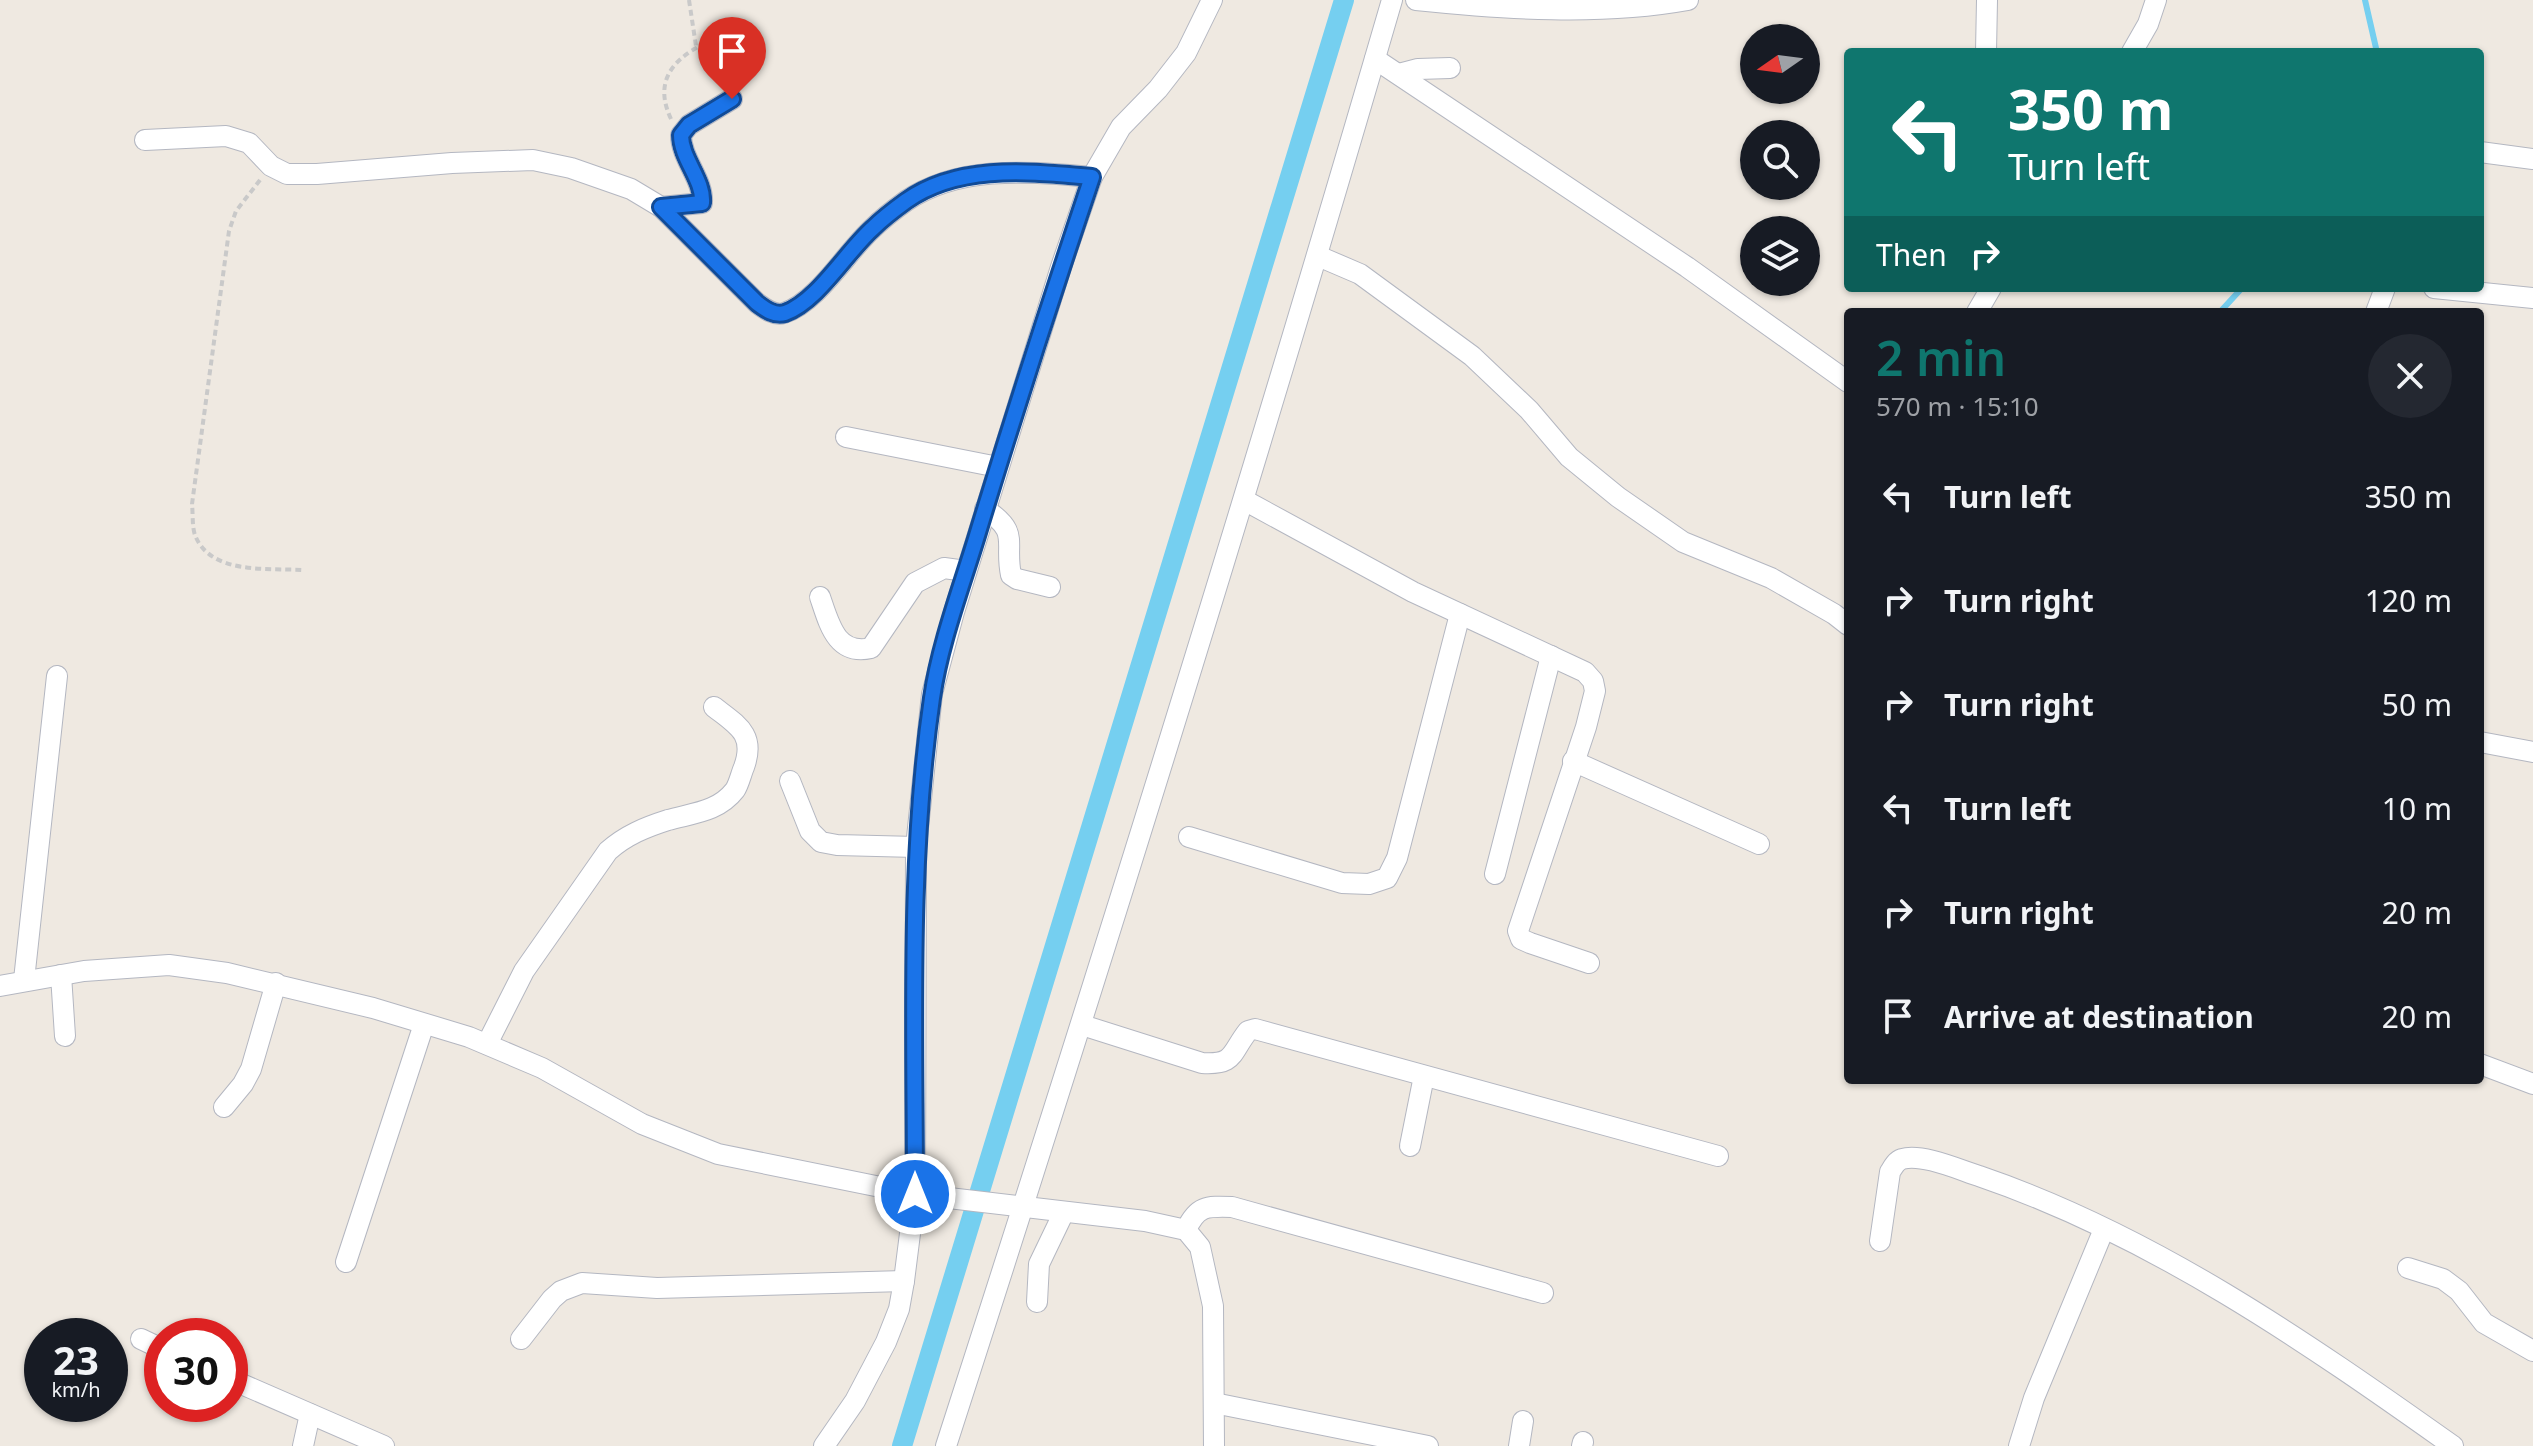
<!DOCTYPE html>
<meta charset="utf-8">
<style>
body{margin:0;font-family:"Noto Sans",sans-serif;background:#242831;color:#f1f3f6;height:100vh;display:flex;flex-direction:column;font-size:30px;white-space:nowrap}
*{box-sizing:border-box;margin:0}
p{font-size:26px;color:#9ea1a6}
.icon{flex:none;width:44px;height:44px;fill:none;stroke:currentColor;stroke-width:2;stroke-linecap:round;stroke-linejoin:round}
.map{position:relative;flex:1;overflow:hidden}
.sheet{position:absolute;left:1844px;top:308px;width:640px;height:776px;display:flex;flex-direction:column;background:#171b24;border-radius:8px;box-shadow:0 2px 6px #0004}
.sheet>*{flex:none}
.guide{position:absolute;left:1844px;top:48px;width:640px;height:244px;border-radius:8px;box-shadow:0 2px 6px #0004;background:#0f766e;color:#fff;overflow:hidden}
.needle{width:52px;rotate:256deg}
.fabs{position:absolute;left:1740px;top:24px;display:grid;gap:16px}
.fabs a{display:grid;place-items:center;width:80px;height:80px;border-radius:50%;background:#171b24;box-shadow:0 2px 6px #0004;font-size:40px}
.speed{position:absolute;left:24px;top:1318px;display:flex;gap:16px;font-size:40px;font-weight:700;text-align:center}
.speed>*{display:grid;place-content:center;width:104px;height:104px;border-radius:50%;background:#171b24;box-shadow:0 2px 6px #0004;line-height:1}
.speed small{font-size:20px;font-weight:400}
.speed .limit{border:12px solid #d22;background:#fff;color:#111}
.pin{position:absolute;display:grid;place-items:center;width:68px;height:68px;color:#fff;margin:-82px -34px;border-radius:50% 50% 50% 0;rotate:-45deg;box-shadow:0 0 8px #0007}
.pin .icon{rotate:45deg}
.me{position:absolute;width:88px;margin:-44px;rotate:0deg;stroke-linejoin:round;filter:drop-shadow(0 0 6px #0008)}
.turn{display:flex;align-items:center;gap:28px;height:168px;padding:0 32px;font-size:36px}
.turn .icon{width:104px;height:104px;stroke-width:2.5}
.turn b{display:block;font-size:56px;line-height:68px}
.then{display:flex;align-items:center;height:76px;padding:0 32px;background:#0003;gap:16px;font-size:30px}
.round{display:grid;place-items:center;flex:none;width:84px;height:84px;border-radius:42px;background:#242831}
.overview{display:flex;align-items:center;justify-content:space-between;height:136px;padding:0 32px}
h1{font-size:48px;font-weight:600;line-height:60px;color:#0f766e}
ul{padding:0;list-style:none}
li{display:flex;align-items:center;gap:24px;height:104px;padding:0 32px}
li div{flex:1}
li b{display:block;font-size:30px}
li em{font-style:normal}
.map>svg:first-child{display:block}
.lines{fill:none;stroke-linecap:round;stroke-linejoin:round}
.stream{stroke:#75cff0;stroke-width:6}
.canal{stroke:#75cff0;stroke-width:20}
.minor-casing{stroke:#b4b7c1;stroke-width:22}
.path{stroke:#c9c9c9;stroke-width:4;stroke-dasharray:6 4;stroke-linecap:butt}
.minor{stroke:#fff;stroke-width:20}
.route-casing{stroke:#114b97;stroke-width:20}
.route{stroke:#1a73e8;stroke-width:14}
</style>
<div class="map">
<svg width="2533" height="1446" viewBox="0 0 2533 1446">
<rect width="100%" height="100%" fill="#efe9e1"/>
<g class="lines">
<g class="stream">
<path d="M2365,0l11,48 -2,4"/>
<path d="M2220,312l22,-24"/>
</g>
<path class="canal" d="M902,1446l442,-1446"/>
<g class="minor-casing">
<g id="minor">
<path d="M1416,0c89,9 183,16 272,0"/>
<path d="M1986,52l1,-52"/>
<path d="M2132,52l16,-28 8,-24"/>
<path d="M1375,59l312,208 161,115"/>
<path d="M1399,74l19,-5 32,-1"/>
<path d="M145,140l81,-4 23,7 22,23 16,8h30l135,-11 81,-3 38,8 60,21 30,18 96,96c8,6 17,13 27,10 34,-11 63,-62 89,-85 10,-10 22,-19 33,-27 55,-37 125,-29 186,-24"/>
<path d="M2480,152l53,7"/>
<path d="M661,207l41,-4c2,-23 -21,-44 -21,-68l8,-10 43,-26"/>
<path d="M1318,256l42,18 112,82 57,54 40,47 49,40 65,45 88,36 63,36 14,11"/>
<path d="M2434,288l99,10"/>
<path d="M1977,312l14,-24"/>
<path d="M2376,312l9,-24"/>
<path d="M846,437l152,30"/>
<path d="M1244,500l169,92 172,80 8,9 2,10 -9,36 -68,204 3,8 9,4 59,20"/>
<path d="M985,509c36,24 19,32 26,66l6,4 33,8"/>
<path d="M820,597c9,26 16,59 51,51l44,-65 29,-15 22,3"/>
<path d="M2480,742l53,10"/>
<path d="M1573,761l186,83"/>
<path d="M790,781l20,50 11,11 16,3 79,2"/>
<path d="M1189,837l153,46 27,1 18,-6 10,-20 63,-244"/>
<path d="M1495,874l56,-218"/>
<path d="M61,975l4,61"/>
<path d="M24,980l33,-304"/>
<path d="M0,986l84,-15 85,-6 58,8 146,35 96,29 73,31 100,56 76,30 197,40 230,27 41,9 14,17 13,59 1,140"/>
<path d="M1082,1025l120,38c33,2 28,-9 46,-32l7,-2 463,127"/>
<path d="M487,1044l37,-73 84,-120c18,-16 38,-24 60,-31 25,-7 50,-8 67,-30 4,-6 6,-16 9,-23 12,-33 -7,-42 -30,-60"/>
<path d="M2480,1064l53,20"/>
<path d="M224,1107l19,-23 8,-15 25,-86"/>
<path d="M1410,1146l14,-70"/>
<path d="M1186,1230c11,-24 20,-24 46,-23l311,86"/>
<path d="M1880,1241l10,-69c3,-5 6,-11 12,-13 20,-6 58,11 77,17 173,59 326,165 474,270"/>
<path d="M346,1262l78,-238"/>
<path d="M2408,1268l35,11 16,12 25,32 49,28"/>
<path d="M1037,1302l2,-38 25,-52"/>
<path d="M141,1339l21,10"/>
<path d="M521,1339l31,-40 9,-8 21,-8 75,5 247,-7"/>
<path d="M230,1379l154,67"/>
<path d="M1214,1403l214,43"/>
<path d="M303,1446l7,-32"/>
<path d="M824,1446l31,-45 31,-59 13,-33 5,-28 11,-87 1,-347 16,-153 22,-82 107,-345 31,-90 29,-50 37,-38 28,-36 26,-53"/>
<path d="M946,1446c155,-480 305,-962 446,-1446"/>
<path d="M1519,1446l4,-25"/>
<path d="M1582,1446l1,-4"/>
<path d="M2019,1446l15,-48 70,-169"/>
</g>
</g>
<g class="path">
<path d="M689,0l7,46"/>
<path d="M671,119c-26,-55 29,-75 69,-91"/>
<path d="M260,180l-24,31 -7,20 -37,273c1,9 0,23 3,31 15,40 73,33 108,35"/>
</g>
<use href="#minor" class="minor"/>
</g>
<g class="lines">
<g class="route-casing">
<path id="route" d="M732,99l-43,26 -8,10c0,24 23,45 21,68l-41,4 96,96c8,6 17,13 28,10 33,-12 61,-61 88,-85 10,-10 22,-19 33,-27 54,-38 125,-29 186,-24 -39,116 -77,234 -113,352 -16,54 -39,113 -47,169 -24,164 -17,331 -17,496"/>
</g>
<use href="#route" class="route"/>
</g>
</svg>
<div class="fabs">
<a><svg class="needle" viewBox="-14 -14 28 28"><path d="M0-13l5 13h-10z" fill="#e53935"/><path d="M0 13l5-13h-10z" fill="#9ea1a6"/></svg></a>
<a><svg class="icon" aria-label="search" viewBox="0 0 24 24"><circle cx="10" cy="10" r="6"/><path d="M15 15l6 6"/></svg></a>
<a><svg class="icon" aria-label="layers" viewBox="0 0 24 24"><path d="M12 4l9 5-9 5-9-5zM3 14l9 5 9-5"/></svg></a>
</div>
<div class="speed"><div>23<small>km/h</small></div><div class="limit">30</div></div>
<div class="pin" style="left:732px;top:99px;background:#d93025"><svg class="icon" aria-label="arrive" viewBox="0 0 24 24"><path d="M6 21V4h12l-3 4 3 4H6"/></svg></div>
<svg class="me" style="left:915px;top:1194px" viewBox="-20 -20 40 40"><circle r="17" fill="#1a73e8" stroke="#fff" stroke-width="3"/><path d="M0-11L8 9 0 5-8 9z" fill="#fff"/></svg>
<div class="guide">
<div class="turn"><svg class="icon" aria-label="left" viewBox="0 0 24 24"><path d="M17 20v-9H6M10 6l-5 5 5 5"/></svg><div><b>350 m</b>Turn left</div></div>
<div class="then">Then<svg class="icon" aria-label="right" viewBox="0 0 24 24"><path d="M7 20v-9h11M14 6l5 5-5 5"/></svg></div>
</div>
<section class="sheet">
<div class="overview"><div><h1>2 min</h1><p>570 m · 15:10</p></div><a class="round"><svg class="icon" aria-label="close" viewBox="0 0 24 24"><path d="M6 6l12 12M18 6L6 18"/></svg></a></div>
<ul>
<li><svg class="icon" aria-label="left" viewBox="0 0 24 24"><path d="M17 20v-9H6M10 6l-5 5 5 5"/></svg><div><b>Turn left</b></div><em>350 m</em></li>
<li><svg class="icon" aria-label="right" viewBox="0 0 24 24"><path d="M7 20v-9h11M14 6l5 5-5 5"/></svg><div><b>Turn right</b></div><em>120 m</em></li>
<li><svg class="icon" aria-label="right" viewBox="0 0 24 24"><path d="M7 20v-9h11M14 6l5 5-5 5"/></svg><div><b>Turn right</b></div><em>50 m</em></li>
<li><svg class="icon" aria-label="left" viewBox="0 0 24 24"><path d="M17 20v-9H6M10 6l-5 5 5 5"/></svg><div><b>Turn left</b></div><em>10 m</em></li>
<li><svg class="icon" aria-label="right" viewBox="0 0 24 24"><path d="M7 20v-9h11M14 6l5 5-5 5"/></svg><div><b>Turn right</b></div><em>20 m</em></li>
<li><svg class="icon" aria-label="arrive" viewBox="0 0 24 24"><path d="M6 21V4h12l-3 4 3 4H6"/></svg><div><b>Arrive at destination</b></div><em>20 m</em></li>
</ul>
</section>
</div>
